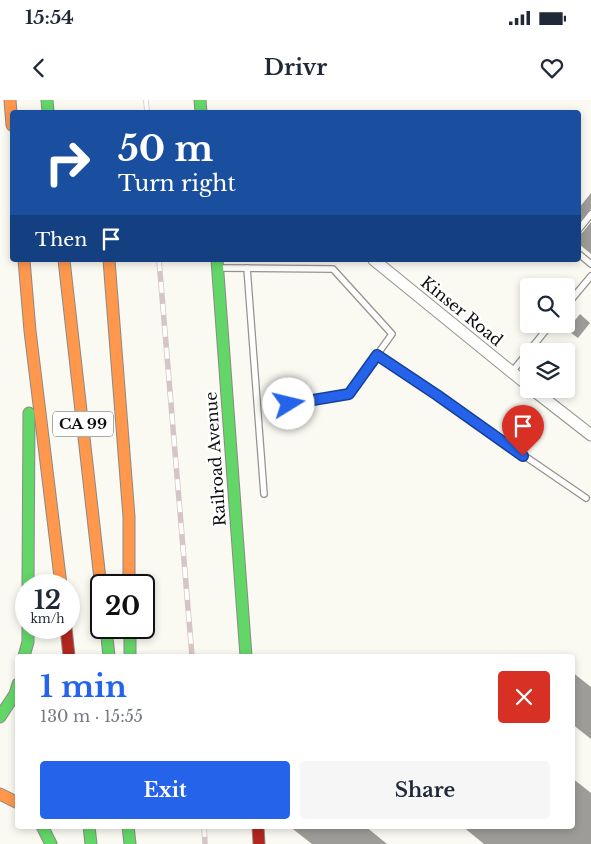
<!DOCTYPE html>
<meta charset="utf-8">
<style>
body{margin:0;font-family:"Libre Baskerville",serif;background:#f6f6f7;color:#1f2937;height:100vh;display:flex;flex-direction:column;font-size:19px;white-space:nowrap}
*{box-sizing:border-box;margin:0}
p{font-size:16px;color:#747a83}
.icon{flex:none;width:28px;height:28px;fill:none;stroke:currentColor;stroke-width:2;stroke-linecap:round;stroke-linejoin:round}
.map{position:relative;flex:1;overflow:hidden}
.details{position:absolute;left:15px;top:554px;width:560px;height:175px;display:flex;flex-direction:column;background:#fff;border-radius:5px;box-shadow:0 2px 8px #0003}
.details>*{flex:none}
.top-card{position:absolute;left:10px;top:10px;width:571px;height:152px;border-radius:5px;box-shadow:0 2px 8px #0003;background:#1a4fa0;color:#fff;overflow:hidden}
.tools{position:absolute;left:520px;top:178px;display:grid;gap:10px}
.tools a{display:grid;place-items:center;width:55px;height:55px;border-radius:5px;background:#fff;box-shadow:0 2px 8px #0003;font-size:25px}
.speed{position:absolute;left:15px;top:474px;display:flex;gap:10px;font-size:25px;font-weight:700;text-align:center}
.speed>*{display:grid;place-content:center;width:65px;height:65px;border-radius:50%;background:#fff;box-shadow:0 2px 8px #0003;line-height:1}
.speed small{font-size:12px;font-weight:400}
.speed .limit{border:2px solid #111;border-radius:8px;background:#fff;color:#111}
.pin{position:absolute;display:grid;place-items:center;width:42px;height:42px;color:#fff;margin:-51px -21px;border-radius:50% 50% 50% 0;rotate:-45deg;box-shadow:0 0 5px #0007}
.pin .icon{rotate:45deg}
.me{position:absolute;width:55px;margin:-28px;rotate:81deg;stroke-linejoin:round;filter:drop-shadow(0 0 4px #0008)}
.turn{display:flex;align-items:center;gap:18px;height:105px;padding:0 25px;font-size:22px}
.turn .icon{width:65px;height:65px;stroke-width:2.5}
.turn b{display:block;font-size:35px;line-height:42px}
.then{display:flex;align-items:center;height:48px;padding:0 25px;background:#0003;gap:10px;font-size:19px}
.round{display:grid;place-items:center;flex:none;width:52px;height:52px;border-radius:5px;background:#f6f6f7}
.overview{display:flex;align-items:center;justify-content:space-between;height:85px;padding:0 25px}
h1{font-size:30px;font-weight:700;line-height:38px;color:#2563eb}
.primary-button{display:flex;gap:10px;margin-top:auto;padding:10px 25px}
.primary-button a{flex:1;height:58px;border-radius:5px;background:#2563eb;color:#fff;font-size:20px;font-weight:700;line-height:58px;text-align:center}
.primary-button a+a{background:#f6f6f7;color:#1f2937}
.status{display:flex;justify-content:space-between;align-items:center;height:35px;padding:0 25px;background:#fff;direction:ltr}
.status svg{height:14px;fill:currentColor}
header{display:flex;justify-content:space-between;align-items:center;height:65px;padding:0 25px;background:#fff;font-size:22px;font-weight:700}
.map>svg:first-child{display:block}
.building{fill:#9d9c98}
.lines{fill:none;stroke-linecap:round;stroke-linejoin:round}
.lane-casing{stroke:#949390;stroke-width:8}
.street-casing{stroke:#949390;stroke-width:13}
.fast-casing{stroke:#8a8a87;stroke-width:13}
.slow-casing{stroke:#8a8a87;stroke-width:13}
.jam-casing{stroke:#8a8a87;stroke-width:13}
.lane{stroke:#fefefd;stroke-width:5.5}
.street{stroke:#fefefd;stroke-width:11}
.fast{stroke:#63d668;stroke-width:11}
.slow{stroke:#ff974d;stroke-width:11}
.jam{stroke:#b3261e;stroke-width:11}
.rail-casing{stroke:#d5c6c5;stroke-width:5.5}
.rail{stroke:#fff;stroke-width:4;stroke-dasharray:11;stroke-linecap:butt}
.route-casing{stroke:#184099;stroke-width:12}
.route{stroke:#2563eb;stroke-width:9}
.labels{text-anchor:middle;stroke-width:5;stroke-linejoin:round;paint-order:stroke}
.shield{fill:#fff;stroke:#565656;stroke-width:1}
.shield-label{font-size:15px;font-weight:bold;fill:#0d0d0d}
.street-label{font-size:16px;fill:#0d0d0d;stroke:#fff}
</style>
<div class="status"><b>15:54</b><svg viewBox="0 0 49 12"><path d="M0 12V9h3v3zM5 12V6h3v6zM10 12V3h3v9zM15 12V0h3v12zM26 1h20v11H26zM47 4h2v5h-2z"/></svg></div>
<header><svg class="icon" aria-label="back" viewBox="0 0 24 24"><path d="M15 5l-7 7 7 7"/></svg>Drivr<svg class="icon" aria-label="heart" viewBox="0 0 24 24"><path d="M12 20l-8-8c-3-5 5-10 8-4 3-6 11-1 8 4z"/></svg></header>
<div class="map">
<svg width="591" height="744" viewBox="0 0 591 744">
<rect width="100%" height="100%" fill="#faf9f2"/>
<g class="building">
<path d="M591,93v16l-12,13v-14z"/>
<path d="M591,122v32l-12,-10v-10l4,-2z"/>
<path d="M580,214l10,9 -12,15 -11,-8z"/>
<path d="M572,572l19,15v52l-19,-15z"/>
<path d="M572,678l19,15v51h-107l-22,-18h110z"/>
<path d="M289,726h76l22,18h-75z"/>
</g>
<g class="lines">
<g class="lane-casing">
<g id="lane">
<path d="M579,129l12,-15"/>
<path d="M579,154l12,10"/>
<path d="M220,168l113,1 59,65 -43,60 -60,10"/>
<path d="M247,168l17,226"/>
<path d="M566,206l25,-30"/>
<path d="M377,255l209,143"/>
<path d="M511,273l40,-49"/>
</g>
</g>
<g class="street-casing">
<g id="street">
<path d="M374,160l155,126"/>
<path d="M532,289l59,46"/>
</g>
</g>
<g class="fast-casing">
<g id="fast">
<path d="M47,0l1,12"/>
<path d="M200,0l1,12"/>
<path d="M217,160l29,396"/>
<path d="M28,485l1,-172"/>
<path d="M106,528l3,28"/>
<path d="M130,528v28"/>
<path d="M24,556l4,-14v-14"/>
<path d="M0,617l15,-23 3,-10"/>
<path d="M42,726l9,18"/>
<path d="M89,726l2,18"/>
<path d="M128,726l2,18"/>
</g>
</g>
<g class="slow-casing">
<g id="slow">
<path d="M10,0l2,25"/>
<path d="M24,160l6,71 31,254"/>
<path d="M64,160l37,328"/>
<path d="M109,160l20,257v68"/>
<path d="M0,694l18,9"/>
</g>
</g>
<g class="jam-casing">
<g id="jam">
<path d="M66,528l3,28"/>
<path d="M258,726l1,18"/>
</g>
</g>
<use href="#lane" class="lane"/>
<use href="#street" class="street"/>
<use href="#fast" class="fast"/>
<use href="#slow" class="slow"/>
<use href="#jam" class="jam"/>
<g class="rail-casing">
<g id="rail">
<path d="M146,0l1,12"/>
<path d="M159,160l33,396"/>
<path d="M204,726l1,18"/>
</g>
</g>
<use href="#rail" class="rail"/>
</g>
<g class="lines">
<g class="route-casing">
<path id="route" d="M289,304l60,-10 28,-39 60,40 86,61"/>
</g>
<use href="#route" class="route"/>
</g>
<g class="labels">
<rect class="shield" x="53" y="311.5" width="60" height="25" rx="4"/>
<g class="shield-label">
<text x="83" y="329">CA 99</text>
</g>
<g class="street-label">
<text transform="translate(462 211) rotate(39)" y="6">Kinser Road</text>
<text transform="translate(215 359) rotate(-94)" y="6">Railroad Avenue</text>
</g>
</g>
</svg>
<div class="tools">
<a><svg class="icon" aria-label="search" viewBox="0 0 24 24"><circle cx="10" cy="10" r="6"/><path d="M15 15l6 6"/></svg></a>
<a><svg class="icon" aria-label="layers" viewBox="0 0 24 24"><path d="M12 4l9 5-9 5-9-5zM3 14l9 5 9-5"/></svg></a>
</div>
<div class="speed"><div>12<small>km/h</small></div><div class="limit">20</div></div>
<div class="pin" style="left:523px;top:356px;background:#d93025"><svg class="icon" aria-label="arrive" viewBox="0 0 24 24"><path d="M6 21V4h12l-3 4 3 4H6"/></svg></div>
<svg class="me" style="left:289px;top:304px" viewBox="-20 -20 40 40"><circle r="19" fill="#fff"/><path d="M0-13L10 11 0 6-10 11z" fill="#2563eb"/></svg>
<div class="top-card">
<div class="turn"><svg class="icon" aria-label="right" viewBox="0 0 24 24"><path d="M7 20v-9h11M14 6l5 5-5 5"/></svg><div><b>50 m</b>Turn right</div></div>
<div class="then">Then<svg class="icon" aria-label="arrive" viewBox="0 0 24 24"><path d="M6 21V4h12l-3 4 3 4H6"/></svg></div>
</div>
<section class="details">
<div class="overview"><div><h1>1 min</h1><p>130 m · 15:55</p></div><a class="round" style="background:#d93025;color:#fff"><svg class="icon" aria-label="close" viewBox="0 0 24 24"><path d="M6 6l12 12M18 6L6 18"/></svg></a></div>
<div class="primary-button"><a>Exit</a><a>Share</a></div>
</section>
</div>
